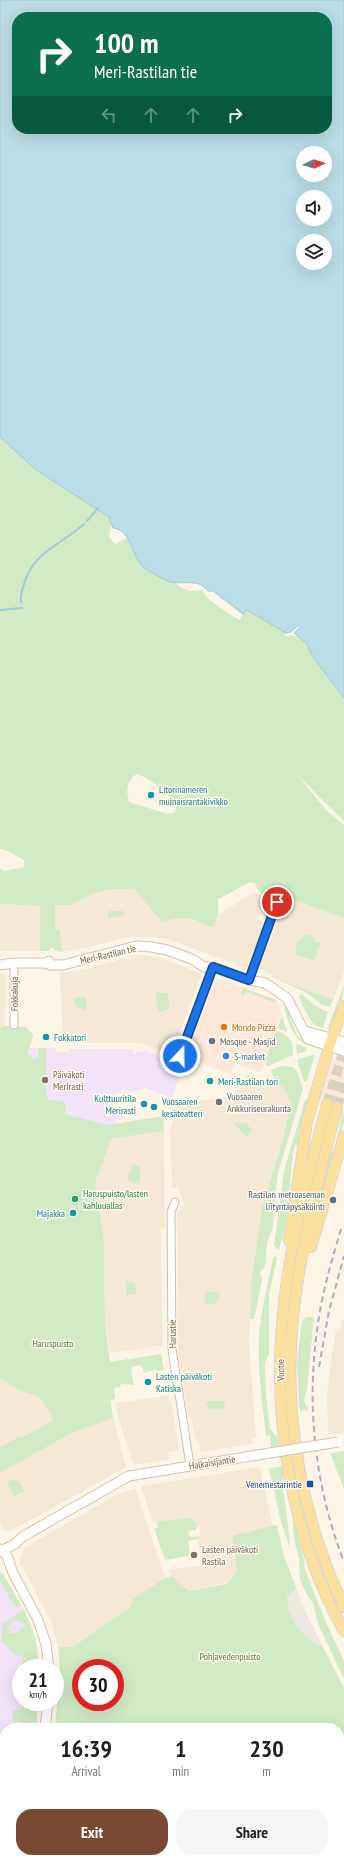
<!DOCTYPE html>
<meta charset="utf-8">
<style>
body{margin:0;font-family:"PT Sans Narrow",sans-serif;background:#f6f6f6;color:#202124;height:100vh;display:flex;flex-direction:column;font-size:15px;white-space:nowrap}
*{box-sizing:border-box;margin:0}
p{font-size:13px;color:#757577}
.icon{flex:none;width:22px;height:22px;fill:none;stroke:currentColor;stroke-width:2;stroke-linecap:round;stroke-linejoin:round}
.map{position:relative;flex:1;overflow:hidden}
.panel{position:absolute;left:0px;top:1723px;width:344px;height:140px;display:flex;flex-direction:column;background:#fff;border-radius:16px 16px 0 0;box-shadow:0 4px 16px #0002}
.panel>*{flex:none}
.top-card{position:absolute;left:12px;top:12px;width:320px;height:122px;border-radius:16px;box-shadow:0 4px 16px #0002;background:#0b6e4f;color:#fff;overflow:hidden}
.needle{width:26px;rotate:87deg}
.fabs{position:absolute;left:296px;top:146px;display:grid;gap:8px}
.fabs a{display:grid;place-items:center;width:36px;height:36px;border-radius:50%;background:#fff;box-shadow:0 4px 16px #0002;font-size:20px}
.speed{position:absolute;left:12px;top:1659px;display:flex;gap:8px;font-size:20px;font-weight:700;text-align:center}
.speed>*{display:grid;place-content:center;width:52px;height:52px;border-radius:50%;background:#fff;box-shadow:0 4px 16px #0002;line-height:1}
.speed small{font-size:10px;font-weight:400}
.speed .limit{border:6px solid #d22;background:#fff;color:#111}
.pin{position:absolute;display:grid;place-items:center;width:34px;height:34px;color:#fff;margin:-17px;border:2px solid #fff;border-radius:50%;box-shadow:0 1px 4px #0007}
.me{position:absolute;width:44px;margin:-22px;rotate:21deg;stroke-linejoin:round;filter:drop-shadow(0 0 3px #0008)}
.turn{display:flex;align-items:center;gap:14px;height:84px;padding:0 16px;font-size:18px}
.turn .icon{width:52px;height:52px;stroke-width:2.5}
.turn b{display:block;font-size:28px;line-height:34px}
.lanes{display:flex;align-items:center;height:38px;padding:0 16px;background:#0003;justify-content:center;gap:20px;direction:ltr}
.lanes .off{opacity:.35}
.eta{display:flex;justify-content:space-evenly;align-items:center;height:68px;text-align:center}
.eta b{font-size:24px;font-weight:700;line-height:28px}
.primary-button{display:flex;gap:8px;margin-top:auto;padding:8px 16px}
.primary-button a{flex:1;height:46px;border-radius:16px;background:#7a4935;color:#fff;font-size:16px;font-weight:700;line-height:46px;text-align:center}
.primary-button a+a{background:#f6f6f6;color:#202124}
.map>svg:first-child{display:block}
.residential{fill:#f5e9d5}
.commercial{fill:#fde8da}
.industrial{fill:#ede8e0}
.education{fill:#f3e3f9}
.green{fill:#d1ebc4;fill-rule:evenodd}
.water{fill:#badde7;stroke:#a0ccd9;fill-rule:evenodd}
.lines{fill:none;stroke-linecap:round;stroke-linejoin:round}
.stream{stroke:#a0ccd9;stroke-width:2}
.primary-tunnel{stroke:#dcd0c0;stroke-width:10;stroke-dasharray:10 5;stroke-linecap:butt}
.street-casing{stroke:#cfbfac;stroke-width:9}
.secondary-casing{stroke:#d5c1ac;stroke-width:11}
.primary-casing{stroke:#dcd5d0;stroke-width:12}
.street{stroke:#fff;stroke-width:7}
.secondary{stroke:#fff;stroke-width:9}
.primary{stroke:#fce19e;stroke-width:10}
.rail{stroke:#baa4c8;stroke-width:2;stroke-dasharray:6 4;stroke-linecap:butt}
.secondary-bridge-casing{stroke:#d5c1ac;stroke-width:11;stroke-linecap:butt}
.secondary-bridge{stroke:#fff;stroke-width:9}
.route-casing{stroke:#114b97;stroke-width:10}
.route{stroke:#1a73e8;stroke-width:7}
.culture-dot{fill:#0f9aa8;stroke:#fffaee;stroke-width:1.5}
.food-dot{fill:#e8710a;stroke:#fffaee;stroke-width:1.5}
.worship-dot{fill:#6b7280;stroke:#fffaee;stroke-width:1.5}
.shop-dot{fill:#3f7fe0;stroke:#fffaee;stroke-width:1.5}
.education-dot{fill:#8d6e63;stroke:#fffaee;stroke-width:1.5}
.leisure-dot{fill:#2e9e5b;stroke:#fffaee;stroke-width:1.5}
.service-dot{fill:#5c6f8a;stroke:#fffaee;stroke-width:1.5}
.transit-dot{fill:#1a4fb4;stroke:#fffaee;stroke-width:1.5}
.labels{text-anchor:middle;stroke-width:3;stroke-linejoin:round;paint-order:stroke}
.culture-label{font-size:10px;fill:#0d838f;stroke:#fffaee;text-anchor:start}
.street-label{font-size:10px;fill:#785e4a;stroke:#fffaee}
.food-label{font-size:10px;fill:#c56008;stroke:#fffaee;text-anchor:start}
.worship-label{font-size:10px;fill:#5b616d;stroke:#fffaee;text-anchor:start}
.shop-label{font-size:10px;fill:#366cbe;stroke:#fffaee;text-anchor:start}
.education-label{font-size:10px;fill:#785e54;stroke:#fffaee;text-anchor:start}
.leisure-label{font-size:10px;fill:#27864d;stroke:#fffaee;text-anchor:start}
.service-label{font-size:10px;fill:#4e5e75;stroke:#fffaee;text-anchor:end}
.park-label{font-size:10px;fill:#4e7e42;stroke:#fffaee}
.transit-label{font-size:10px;fill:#164399;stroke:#fffaee;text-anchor:end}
</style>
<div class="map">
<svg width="344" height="1863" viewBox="0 0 344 1863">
<rect width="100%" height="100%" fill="#fdf6e7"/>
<g class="residential">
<path d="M112,889h22l28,33 10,-4 11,-1 30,11 5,-13 28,-18 8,-4 11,3 -7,24 6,3 -16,44 -2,1 -76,-28 -18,-3h-25l-41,11 -24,4 -2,-22h-5v-25h16l20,-11z"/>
<path d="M286,897l58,21v54l-10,26 -3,1 -59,-22 1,-2 -14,-6z"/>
<path d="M0,904l40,2v45h-40z"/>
<path d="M135,955h11l19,4 34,14 2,3 -28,74 -11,1 -22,-8h-77l-3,-70 31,-5z"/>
<rect x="0" y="973" width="5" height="55"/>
<path d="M247,1074l34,12 10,13 -8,38 -21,71 -11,76 -2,56 7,98 -4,1 1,5 -53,8 -1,-11h-3l-6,-25h-2l-10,-63 -1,-140 7,-9 -6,-16h-6l-2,-56 8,-28 57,-8z"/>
<path d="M156,1132h8l1,96 -4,1v29l2,88 -53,7 -5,-28 -1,-84 -9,-58 16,-44z"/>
<path d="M341,1320h3v113l-16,2 -1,-39 4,-38 5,-28 5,-3z"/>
<path d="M0,1378l20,13 18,5 10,13 5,11 -28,16 -7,1 -18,10z"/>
<path d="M170,1395l9,55 -11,2 1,8 -35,5 -16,-47 -2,-15z"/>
<path d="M113,1418l13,49 -100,56 -17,8h-4l-5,-6v-52l70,-39z"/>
<path d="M254,1468h6l1,4 12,54 -41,10 5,35 -11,12 -37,8 -17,-15 -3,-6 33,-5 -4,-26 3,-3 -3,-12 -8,-6 -37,5 -12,-37z"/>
<path d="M135,1488l30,90 -32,21 -4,9 -56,40 -15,-1 -7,-26 -32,-60 6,-14 91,-52z"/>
<path d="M344,1826v37h-77l4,-5h68v-30z"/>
<path d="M5,1858h67l1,5h-70z"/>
<path d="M103,1858h149l1,5h-149z"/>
</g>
<g class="commercial">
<path d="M212,977l62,22 4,4 4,13 -17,48 -5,8 -25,-9 -4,11 -48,-17z"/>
<path d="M329,1056l15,5v43l-27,-8z"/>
</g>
<path class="industrial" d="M296,1588l11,27 16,32 -16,-9 -13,-16 -5,-11 -2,-14z"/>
<g class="education">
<path d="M28,1048h28l1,4h12l1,-3h63v5h3v-2h6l1,-2 21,8 4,2 2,6 11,6 -9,26 -26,-10 -14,4 -7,-2 -5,2 -7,6 -1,5 4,7 6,5 1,4 -7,1v4l-8,1 -27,-6 -54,-19z"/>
<path d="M0,1569l30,53 7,22 3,24h-19v34h17l-2,26h-31v33l-5,-2z"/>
</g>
<g class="green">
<path d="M0,409l119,114 -6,5 -2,-3 -2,12 6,7 12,-6 -4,-6 88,48 -3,11 -9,-7 -25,-2c9,8 16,11 28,8 5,11 27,24 38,30l3,-6 -24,-17 69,28 -3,12 4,-2 12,2 43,38v146l-47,-46 30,36 17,14v93l-58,-21 -17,-3 -4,2 -8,-7 -1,-5 -5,-2c-12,5 -21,12 -33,17v16l-5,13c-21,-8 -29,-15 -51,-6l-28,-33h-22l-21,5 -20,11h-16v24l5,1 2,22 -6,-1 -5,-4 -2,4h-9v-45l-40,-2v-36l4,3 20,-4v-7l-16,-9 -8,-2zM137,774c11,3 33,21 40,30l-2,8 -7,2 -39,-12c-3,-12 -3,-22 8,-28z"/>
<path d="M108,911h16v5l-16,2z"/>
<path d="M304,935h6l4,3 1,4h6l-7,18 -19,-5 2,-12z"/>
<path d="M272,977l59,22 3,-1 -4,9 -8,-2 -15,-12z"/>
<path d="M344,985c0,10 -7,40 -17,45z"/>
<path d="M243,988l31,11 2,2 -3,1 -27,-10 -3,4 -2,-1z"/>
<path d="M156,993h12l1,16 -11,4z"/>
<path d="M301,994l16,13 11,5 -5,16c-14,-1 -18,-20 -24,-31z"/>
<path d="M85,997l2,4 -2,9 -10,-4 -1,-8z"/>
<path d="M284,1007l3,2 10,26 19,12c-22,-2 -27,-22 -32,-40z"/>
<path d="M282,1016l5,15 -1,1 -8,-4z"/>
<path d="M5,1026l21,1 7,7c0,8 -5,13 -5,21h4v3h6v-10h8v48h2v4l17,2 1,4 -1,8 43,11 55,-9 1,16h-8l-45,7 -16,44 9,58 1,84 5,37 51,-8 3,16 -7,1 -1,-2 -12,4 -3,-8 -9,2 -1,4 3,14 -14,-1 1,3 -7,1 1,11 -5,1 3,18 -43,16 -70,39v-26l18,-10 7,-1 28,-16 -5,-11 -10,-13 -18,-5 -20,-13v-350z"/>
<path d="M276,1030c13,6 18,10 17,25l-25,11 -2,-1v-4z"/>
<path d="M296,1043l10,5 1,3 -10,3z"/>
<path d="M188,1047l14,4 -1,3 -6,-2 -2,4 -7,-2z"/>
<path d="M315,1054l-8,27 -3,1 -7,-22z"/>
<path d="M281,1066l12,1 4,4 6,18 -25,84 -4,30 -1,25 -6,15 -2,23 -5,6 2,8 -8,39h-4l1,-35 11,-76 21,-70 8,-38 -10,-14 -5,-1 -5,-15z"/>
<path d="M305,1100h3l-9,45h-4c-7,33 -4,73 -16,104h-2l-3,-4 1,-7 9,-67z"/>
<path d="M331,1106h2l-34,145h-1l21,-100z"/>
<path d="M343,1109l1,14 -27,91 -2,-1 12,-49 5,-13 2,1z"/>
<path d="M233,1123h13l6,7 -5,7z"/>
<path d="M133,1164l7,2v17h-8l-5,-4z"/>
<path d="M276,1256l1,2 -8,37v59l-4,9 1,32 4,34 7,8 1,9 -7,1 -1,-12 -4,1c-3,-33 -9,-66 -7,-99 2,-26 9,-53 14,-79z"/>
<path d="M296,1258h2l-7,186 -2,1 -5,-80 3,-49z"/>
<path d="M126,1281l9,2 1,11 -10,1z"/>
<path d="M205,1292h14l1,6 -3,1v5h-9l-3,-2z"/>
<path d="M306,1317h8l-7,72 -3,11 2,6h2l-1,5 -3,-2 -1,3 -3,-1 -1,-4 -2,-46 5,-40z"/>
<path d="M206,1401h18l1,7 -14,2 -4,-4z"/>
<path d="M344,1451v38l-14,-36z"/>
<path d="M293,1458c13,55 25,109 51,160v5c-25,-53 -42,-107 -53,-164z"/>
<path d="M283,1466v22l7,53 -1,5 -8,-24 -12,-53z"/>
<path d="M10,1480l9,1 5,10 -10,5 -7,-13z"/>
<path d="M292,1513l13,51 -1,3 21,53 19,41v18l-26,-55 -5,-21 -5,-6 -8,-17 -1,-21 -5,-20z"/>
<path d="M190,1518l8,6 -2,6 -8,1 1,4 3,2 9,-1 -3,3 -10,2 2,13 -2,2 -23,4 -11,-32h4l-1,-6z"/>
<path d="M277,1525l7,31 12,32 -9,9 2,14 5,11 13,16 16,9 21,41v142l-5,2v3v-107h-284l5,-60 -2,-21h15l56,-39 4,-9 32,-21 7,-2 17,15 37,-7 11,-13 -5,-35zM81,1668h34v34h-34z"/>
<path d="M3,1574l18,31 -6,2 -15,-26v-6z"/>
<path d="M24,1609l10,26 6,33h-19l2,-12 -9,-1 -13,-15 2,-17zM14,1620l11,4 -1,3h-4l-1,6h-9l-3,-5z"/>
<path d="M22,1702h16l-2,26h-13l-1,-6 -10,-1 1,-11h8z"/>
<path d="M0,1793l5,1v64l-2,5h-3z"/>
<path d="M339,1853l3,8h-2v2h-15v-4l-3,4 2,-5h15z"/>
<path d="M128,1858h14l1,5h-17z"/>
<path d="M197,1858h28l9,3v2h-39z"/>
<path d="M252,1858h23l8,5h-30z"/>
</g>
<g class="water">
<path d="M0,0h344v698l-31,-41 -7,-14 -12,-10 6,-6 -1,-2 -8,7 -5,1 -39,-23 -4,4 -30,-23h-5c-8,-13 -25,-6 -37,-9 -8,-2 -18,-9 -25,-13 -16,-10 -12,-38 -33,-41l-4,-11 -73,-47 -36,-33zM17,17h310v112h-310zM303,153h22v22h-22zM303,197h22v22h-22zM303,241h22v22h-22z"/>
<circle cx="75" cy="1199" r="5"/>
</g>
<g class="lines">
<g class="stream">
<path d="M87,521l11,-13"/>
<path d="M21,602c-1,-8 2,-14 4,-21 10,-30 37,-37 59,-57"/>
<path d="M0,610l22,-2"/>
</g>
<g class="primary-tunnel">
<path d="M327,1104l17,-54"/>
<path d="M337,1107l7,-24"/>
</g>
<g class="street-casing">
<g id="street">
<path d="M14,963v62"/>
<path d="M249,980l28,-78"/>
<path d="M180,1056l33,-89"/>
<path d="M175,1202l-4,10 1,137 18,116"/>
<path d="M0,1766l5,2"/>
</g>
</g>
<g class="secondary-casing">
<g id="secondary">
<path d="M46,963l4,2h13l73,-19 16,1 15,3 25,9 12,8h9l36,13 16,3 22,15 21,41 36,12"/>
<path d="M0,965l14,-2h32l3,-2"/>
<path d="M305,1031l39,11"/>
<path d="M0,1549l7,7 6,17 25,47 8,24 3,24"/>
<path d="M1,1551l14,-7 7,-7 107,-61 147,-24"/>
<path d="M45,1728l3,-26"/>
<path d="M89,1858l2,5"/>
</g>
</g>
<g class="primary-casing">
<g id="primary">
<path d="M327,1104c-16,60 -34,129 -42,191 -15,113 3,236 59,336"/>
<path d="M337,1107c-18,69 -37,141 -44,212 -10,99 9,199 51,288"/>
<path d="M289,1241l18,-119 22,-75 15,-41"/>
<path d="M311,1247l33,-111"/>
</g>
</g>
<use href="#street" class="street"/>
<use href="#secondary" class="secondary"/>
<use href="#primary" class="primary"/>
<g class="rail">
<path d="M341,1229c-8,27 -16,54 -21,82 -15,85 -7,171 24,251"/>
<path d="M319,1367l10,-56 15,-55"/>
</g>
<g class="secondary-bridge-casing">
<path id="secondary-bridge" d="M276,1452l62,-10"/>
</g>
<use href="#secondary-bridge" class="secondary-bridge"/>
</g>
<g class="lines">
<g class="route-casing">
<path id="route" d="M180,1056l33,-89 36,13 28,-78"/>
</g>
<use href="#route" class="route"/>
</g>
<g class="culture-dot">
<circle cx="151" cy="795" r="4"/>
<circle cx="46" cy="1037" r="4"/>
<circle cx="210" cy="1081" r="4"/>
<circle cx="144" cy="1104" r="4"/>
<circle cx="154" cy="1107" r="4"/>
<circle cx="73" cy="1213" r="4"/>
<circle cx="148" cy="1382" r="4"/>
</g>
<circle class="food-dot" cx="224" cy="1027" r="4"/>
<g class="worship-dot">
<circle cx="212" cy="1041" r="4"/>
<circle cx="219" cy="1102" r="4"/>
</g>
<circle class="shop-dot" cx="226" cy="1056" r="4"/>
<g class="education-dot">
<circle cx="45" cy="1080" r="4"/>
<circle cx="194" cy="1555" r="4"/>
</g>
<circle class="leisure-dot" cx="75" cy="1199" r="4"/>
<circle class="service-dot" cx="333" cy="1200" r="4"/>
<rect class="transit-dot" x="306" y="1480" width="8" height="8" rx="2"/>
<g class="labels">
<g class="culture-label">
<text x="159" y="793">Litorinameren<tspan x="159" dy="12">muinaisrantakivikko</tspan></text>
<text x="54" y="1041">Fokkatori</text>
<text x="218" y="1085">Meri-Rastilan tori</text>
<text x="136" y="1102" text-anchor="end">Kulttuuritila<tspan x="136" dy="12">Merirasti</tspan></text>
<text x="162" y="1105">Vuosaaren<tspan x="162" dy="12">kesäteatteri</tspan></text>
<text x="65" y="1217" text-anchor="end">Majakka</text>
<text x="156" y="1380">Lasten päiväkoti<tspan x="156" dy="12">Katiska</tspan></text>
</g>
<g class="street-label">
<text transform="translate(108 954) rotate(-13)" y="4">Meri-Rastilan tie</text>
<text transform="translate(14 994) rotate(-90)" y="4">Fokkakuja</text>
<text transform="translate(172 1334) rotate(-91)" y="4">Harustie</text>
<text transform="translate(280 1370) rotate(-90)" y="4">Vuotie</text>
<text transform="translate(212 1462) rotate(-9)" y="4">Halkaisijantie</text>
</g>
<g class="food-label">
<text x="232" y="1031">Mondo Pizza</text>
</g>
<g class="worship-label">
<text x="220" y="1045">Mosque - Masjid</text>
<text x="227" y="1100">Vuosaaren<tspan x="227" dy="12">Ankkuriseurakunta</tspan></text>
</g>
<g class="shop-label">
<text x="234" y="1060">S-market</text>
</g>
<g class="education-label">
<text x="53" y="1078">Päiväkoti<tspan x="53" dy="12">Merirasti</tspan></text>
<text x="202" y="1553">Lasten päiväkoti<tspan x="202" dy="12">Rastila</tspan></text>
</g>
<g class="leisure-label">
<text x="83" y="1197">Haruspuisto/lasten<tspan x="83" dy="12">kahluuallas</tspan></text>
</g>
<g class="service-label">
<text x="325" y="1198">Rastilan metroaseman<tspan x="325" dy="12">liityntäpysäköinti</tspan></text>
</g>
<g class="park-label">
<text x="53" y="1347">Haruspuisto</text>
<text x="230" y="1660">Pohjavedenpuisto</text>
</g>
<g class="transit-label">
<text x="302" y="1488">Venemestarintie</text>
</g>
</g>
</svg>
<div class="fabs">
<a><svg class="needle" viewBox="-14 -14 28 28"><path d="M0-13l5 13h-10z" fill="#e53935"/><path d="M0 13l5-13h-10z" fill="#757577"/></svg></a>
<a><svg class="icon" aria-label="sound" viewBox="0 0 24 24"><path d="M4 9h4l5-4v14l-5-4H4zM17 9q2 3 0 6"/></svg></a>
<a><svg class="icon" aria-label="layers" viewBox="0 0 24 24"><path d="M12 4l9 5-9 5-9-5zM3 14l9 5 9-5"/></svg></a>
</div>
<div class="speed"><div>21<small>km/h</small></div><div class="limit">30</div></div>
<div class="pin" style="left:277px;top:902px;background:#d93025"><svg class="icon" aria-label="arrive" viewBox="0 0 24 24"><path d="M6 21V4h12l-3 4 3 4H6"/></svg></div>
<svg class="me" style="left:180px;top:1056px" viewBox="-20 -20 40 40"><circle r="17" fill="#1a73e8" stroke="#fff" stroke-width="3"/><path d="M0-11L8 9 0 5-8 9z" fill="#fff"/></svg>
<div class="top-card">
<div class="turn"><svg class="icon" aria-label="right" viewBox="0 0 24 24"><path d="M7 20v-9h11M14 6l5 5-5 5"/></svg><div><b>100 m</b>Meri-Rastilan tie</div></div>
<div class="lanes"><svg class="icon off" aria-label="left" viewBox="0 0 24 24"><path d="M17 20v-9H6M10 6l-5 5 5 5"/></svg><svg class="icon off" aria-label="ahead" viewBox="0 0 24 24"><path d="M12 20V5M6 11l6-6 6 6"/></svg><svg class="icon off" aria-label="ahead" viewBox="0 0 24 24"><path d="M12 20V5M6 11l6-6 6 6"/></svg><svg class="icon" aria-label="right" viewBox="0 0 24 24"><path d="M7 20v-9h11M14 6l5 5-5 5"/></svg></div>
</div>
<section class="panel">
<div class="eta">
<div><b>16:39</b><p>Arrival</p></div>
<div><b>1</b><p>min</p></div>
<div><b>230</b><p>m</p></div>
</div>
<div class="primary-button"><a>Exit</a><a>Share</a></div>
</section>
</div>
